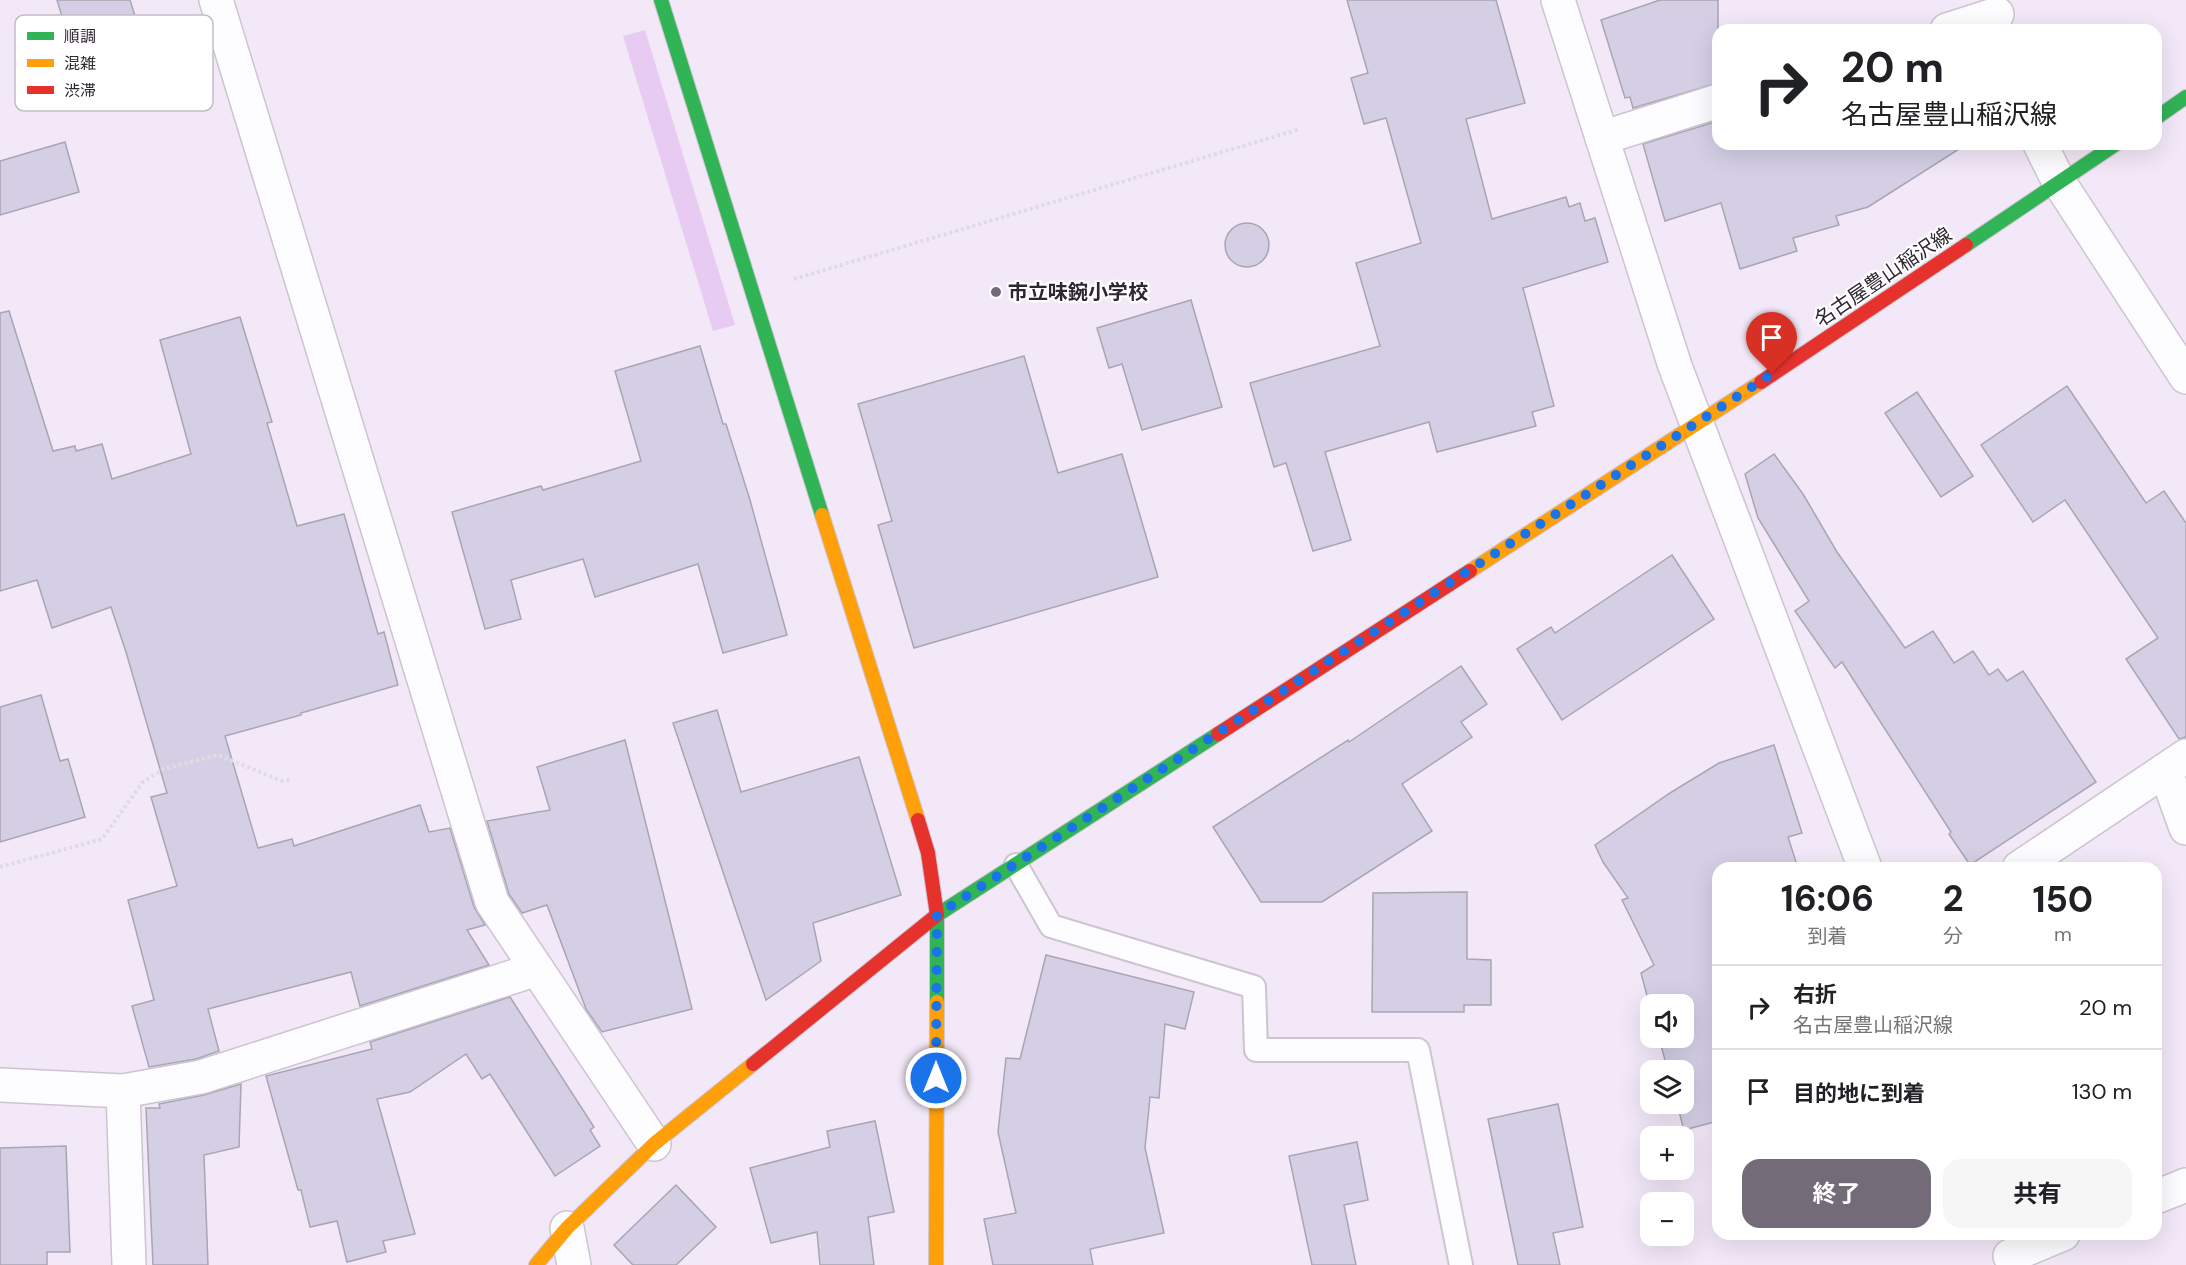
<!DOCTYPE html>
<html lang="ja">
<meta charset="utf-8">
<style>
body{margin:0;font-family:"DM Sans","Noto Sans JP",sans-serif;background:#f6f6f6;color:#202124;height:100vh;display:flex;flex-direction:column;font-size:22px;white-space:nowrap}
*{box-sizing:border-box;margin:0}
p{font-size:20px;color:#757577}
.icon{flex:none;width:33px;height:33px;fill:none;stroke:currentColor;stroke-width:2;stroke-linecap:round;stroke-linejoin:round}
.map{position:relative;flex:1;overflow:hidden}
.sheet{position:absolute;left:1712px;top:862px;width:450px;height:378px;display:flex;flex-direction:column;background:#fff;border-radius:18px;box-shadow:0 6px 24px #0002}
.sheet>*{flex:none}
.banner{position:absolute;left:1712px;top:24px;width:450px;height:126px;border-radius:18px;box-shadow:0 6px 24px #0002;background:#fff;color:#202124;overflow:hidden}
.fabs{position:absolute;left:1640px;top:994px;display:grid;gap:12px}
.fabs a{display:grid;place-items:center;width:54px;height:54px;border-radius:12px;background:#fff;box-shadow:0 6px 24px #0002;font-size:30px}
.pin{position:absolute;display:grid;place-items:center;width:51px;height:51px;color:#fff;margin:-62px -26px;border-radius:50% 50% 50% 0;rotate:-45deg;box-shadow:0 0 6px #0007}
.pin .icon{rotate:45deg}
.me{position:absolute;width:66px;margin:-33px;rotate:0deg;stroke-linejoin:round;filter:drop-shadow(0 0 4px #0008)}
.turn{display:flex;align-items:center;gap:21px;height:126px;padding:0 30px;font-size:27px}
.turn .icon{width:78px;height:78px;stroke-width:2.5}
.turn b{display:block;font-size:42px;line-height:51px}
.eta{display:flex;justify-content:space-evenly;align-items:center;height:102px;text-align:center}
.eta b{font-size:36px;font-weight:700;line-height:42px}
.primary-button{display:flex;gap:12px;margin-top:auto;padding:12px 30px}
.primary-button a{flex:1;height:69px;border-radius:18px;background:#736b77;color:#fff;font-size:24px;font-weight:700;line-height:69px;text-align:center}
.primary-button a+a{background:#f6f6f6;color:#202124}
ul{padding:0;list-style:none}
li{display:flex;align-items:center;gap:18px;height:84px;padding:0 30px;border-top:2px solid #e0e0e0}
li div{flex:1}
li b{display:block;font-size:22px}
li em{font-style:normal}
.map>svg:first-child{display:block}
.green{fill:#e7cbf2}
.building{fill:#d4cfe5;stroke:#a9a5b2;stroke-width:1.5}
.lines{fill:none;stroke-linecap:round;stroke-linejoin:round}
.lane-casing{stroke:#cdc4d1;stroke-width:26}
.street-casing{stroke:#cdc4d1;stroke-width:36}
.fast-casing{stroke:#cdc4d1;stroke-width:16}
.slow-casing{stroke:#cdc4d1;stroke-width:16}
.jam-casing{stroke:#cdc4d1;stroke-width:16}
.path{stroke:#dfdce1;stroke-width:4;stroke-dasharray:3 3;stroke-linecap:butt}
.lane{stroke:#fdfcfe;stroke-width:22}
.street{stroke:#fdfcfe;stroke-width:33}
.fast{stroke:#30b455;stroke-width:14}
.slow{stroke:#ff9f0a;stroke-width:14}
.jam{stroke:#e5322d;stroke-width:14}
.route{stroke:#1a73e8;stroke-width:10;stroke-dasharray:0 18}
.poi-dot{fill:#736b77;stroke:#fff;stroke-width:2}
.labels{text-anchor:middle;stroke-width:4.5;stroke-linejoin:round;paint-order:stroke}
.street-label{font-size:20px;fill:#2e2731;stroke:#fff}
.poi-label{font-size:20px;font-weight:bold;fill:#2e2731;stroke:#fff;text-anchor:start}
.key{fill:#fff;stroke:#c0bec1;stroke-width:1.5}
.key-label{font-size:16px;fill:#2e2731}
</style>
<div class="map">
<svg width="2186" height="1265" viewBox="0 0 2186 1265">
<rect width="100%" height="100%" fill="#f3e8f8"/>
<path class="green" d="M645,30l90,295 -22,6 -90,-295z"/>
<g class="building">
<path d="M57,0h73l11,35 -67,21z"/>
<path d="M1347,0h149l29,103 -59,16 26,100 74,-22 3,10 11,-4 5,18 10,-3 13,44 -85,26 31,118 -22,6 4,14 -99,26 -8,-30 -104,30 26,88 -38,11 -27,-88 -12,4 -24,-84 130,-37 -24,-83 65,-20 -35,-125 -22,6 -13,-46 17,-5z"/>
<path d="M1660,0h58v83l-85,25 -3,-11 -5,1 -24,-78z"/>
<path d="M1718,121v23h249l-99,63 -32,9 3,9 -46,13 4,13 -57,18 -19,-66 -56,18 -22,-77z"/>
<path d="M65,142l14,50 -79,23v-54z"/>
<circle cx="1247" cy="245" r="22"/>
<path d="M1191,300l31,107 -80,23 -20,-66 -13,4 -12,-40z"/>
<path d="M9,311l44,140 22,-5 1,5 26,-7 10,35 79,-25 -31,-114 80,-23 32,105 -5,1 30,103 47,-12 34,120 6,-2 14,53 -97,28v2l-76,21 33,112 34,-9 2,7 126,-41 9,27 21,-4 24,79 11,18 -18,5 22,35 -129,41 -9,-34 -143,37 11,42 -23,8 -47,8 -17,-61 22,-6 -26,-100 49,-14 -26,-89 16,-4 -41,-141 -15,-45 -59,21 -15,-48 -37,11v-278z"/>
<path d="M700,346l23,78h3l24,76 37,135 -64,18 -25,-89 -103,33 -12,-38 -72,21 10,39 -36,10 -33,-117 89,-26 2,4 98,-29 -26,-90z"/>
<path d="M1024,356l34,117 64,-19 36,123 -244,71 -36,-123 14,-4 -34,-117z"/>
<path d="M2067,386l79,117 18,-12 22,32v214l-7,2 -53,-80 32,-21 -93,-138 -32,22 -52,-77z"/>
<path d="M1917,392l56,84 -32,21 -56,-84z"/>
<path d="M1774,454l29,40 34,58 68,96 28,-17 21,32 19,-12 16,24 9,-6 9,12 16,-10 73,111 -126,83 -21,-31 2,-2 -109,-170 -7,6 -40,-57 14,-10 -51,-83 -13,-44z"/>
<path d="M1672,555l42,64 -152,101 -45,-71 34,-22 4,6z"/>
<path d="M1461,666l26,38 -26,18 11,15 -70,47 30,47 -110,71h-61l-48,-75 135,-87 1,2z"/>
<path d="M41,695l19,66 8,-2 17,58 -85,25v-135z"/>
<path d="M717,710l24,82 118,-35 42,138 -88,28 8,38 -55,39 -93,-277z"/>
<path d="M625,740l67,269 -90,23 -16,-23 -39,-104 -25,8 -13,-19 -22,-73 63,-11 -13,-43z"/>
<path d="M1774,745l28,88 -14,4 10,31h-80v253l-34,9 -7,-26h6v-33h-15l-9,-33h24v-33h-33v2l-9,-34 13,-8 -32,-65 6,-2 -25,-36 -8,-17 75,-52 49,-30z"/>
<path d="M1467,892v67l24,1v45h-27v7h-92l1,-119z"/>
<path d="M1046,955l148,37 -9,37 -20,-5 -6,74 -9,-1 -5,51 19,85 -74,16 3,16h-100l-9,-46 32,-6 -18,-81 8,-74 14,1z"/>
<path d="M510,997l84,130 -4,3 10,16 -45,30 -65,-102 -8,5 -16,-25 -56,38 -33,7 38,135 -32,7 3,11 -39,10 -10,-41 -27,6 -9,-37h-3l-32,-114 106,-27 -2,-7z"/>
<path d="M241,1084l-2,63 -35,8 4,110h-55l-7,-157h14l-1,-4 45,-9z"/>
<path d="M1558,1104l25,123 -30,6 7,32h-42l-30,-146z"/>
<path d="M875,1121l19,91 -26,5 6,48h-54l-3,-33 -46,11 -21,-75 80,-21 -3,-16z"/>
<path d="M1357,1142l11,58 -24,5 12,60h-44l-23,-109z"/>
<path d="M66,1146l4,106h-23v13h-47v-117z"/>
<path d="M676,1185l40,42 -40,38h-43l-19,-20z"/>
</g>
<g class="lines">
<g class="lane-casing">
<path id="lane" d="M1016,865l35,61 203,61 2,63h162l43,215"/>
</g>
<g class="street-casing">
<g id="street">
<path d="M216,0l276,902 162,242"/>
<path d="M1558,0l117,366 190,502"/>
<path d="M1947,30l50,-16"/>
<path d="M1602,138l116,-37"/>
<path d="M2040,144l19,38 127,195"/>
<path d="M2165,770l21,58"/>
<path d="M2019,868l167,-112"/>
<path d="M0,1085l123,6 78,-14 336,-108"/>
<path d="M123,1091l6,174"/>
<path d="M2156,1197l30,-12"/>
<path d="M567,1228l7,37"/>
<path d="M2010,1256l53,-22"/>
</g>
</g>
<g class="fast-casing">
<g id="fast">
<path d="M661,0l161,515"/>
<path d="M2156,118l30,-21"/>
<path d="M1966,245l150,-101"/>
<path d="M937,1002v-87l281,-181"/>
</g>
</g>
<g class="slow-casing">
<g id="slow">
<path d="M822,515l96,305"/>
<path d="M1470,571l291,-189"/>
<path d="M536,1265l31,-37 87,-84 99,-80"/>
<path d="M936,1265l1,-263"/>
</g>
</g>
<g class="jam-casing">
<g id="jam">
<path d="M1761,382l205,-137"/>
<path d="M1218,734l252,-163"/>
<path d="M753,1064l184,-149 -9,-62 -10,-33"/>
</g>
</g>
<g class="path">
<path d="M794,279l506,-150"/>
<path d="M0,867l102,-28 40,-56 21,-14 55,-14 64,26 8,-1"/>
</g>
<use href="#lane" class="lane"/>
<use href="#street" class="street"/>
<use href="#fast" class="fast"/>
<use href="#slow" class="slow"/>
<use href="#jam" class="jam"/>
</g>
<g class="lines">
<path class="route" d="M936,1078l1,-163 835,-541"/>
</g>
<circle class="poi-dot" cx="996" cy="292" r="6"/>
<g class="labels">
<g class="street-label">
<text transform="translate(1883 277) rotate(-34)" y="7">名古屋豊山稲沢線</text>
</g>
<g class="poi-label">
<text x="1008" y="299">市立味鋺小学校</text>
</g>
</g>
<rect x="15" y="15" width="198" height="96" rx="9" class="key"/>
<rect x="27" y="32" width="27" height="8" fill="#30b455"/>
<rect x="27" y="59" width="27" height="8" fill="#ff9f0a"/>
<rect x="27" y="86" width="27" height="8" fill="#e5322d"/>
<g class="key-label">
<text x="64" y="42">順調</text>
<text x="64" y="69">混雑</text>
<text x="64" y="96">渋滞</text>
</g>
</svg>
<div class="fabs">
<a><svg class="icon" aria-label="sound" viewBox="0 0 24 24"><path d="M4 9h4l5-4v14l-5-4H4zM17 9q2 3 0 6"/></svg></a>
<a><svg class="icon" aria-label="layers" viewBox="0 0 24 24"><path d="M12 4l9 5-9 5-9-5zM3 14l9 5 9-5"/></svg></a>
<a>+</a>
<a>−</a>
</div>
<div class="pin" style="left:1772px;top:374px;background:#d93025"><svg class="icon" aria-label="arrive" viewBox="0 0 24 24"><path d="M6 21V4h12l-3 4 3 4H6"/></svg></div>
<svg class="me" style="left:936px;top:1078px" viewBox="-20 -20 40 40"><circle r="17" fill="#1a73e8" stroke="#fff" stroke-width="3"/><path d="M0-11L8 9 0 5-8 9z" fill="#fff"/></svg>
<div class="banner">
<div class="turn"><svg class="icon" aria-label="right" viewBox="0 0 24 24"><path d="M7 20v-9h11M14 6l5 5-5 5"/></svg><div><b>20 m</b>名古屋豊山稲沢線</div></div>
</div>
<section class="sheet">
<div class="eta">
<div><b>16:06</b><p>到着</p></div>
<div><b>2</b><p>分</p></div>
<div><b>150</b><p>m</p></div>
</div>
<ul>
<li><svg class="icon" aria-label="right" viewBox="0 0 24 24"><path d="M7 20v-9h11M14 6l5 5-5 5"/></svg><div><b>右折</b><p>名古屋豊山稲沢線</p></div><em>20 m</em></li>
<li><svg class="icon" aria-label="arrive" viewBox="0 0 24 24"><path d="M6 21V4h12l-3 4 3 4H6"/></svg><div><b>目的地に到着</b></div><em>130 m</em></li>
</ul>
<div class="primary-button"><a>終了</a><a>共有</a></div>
</section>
</div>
